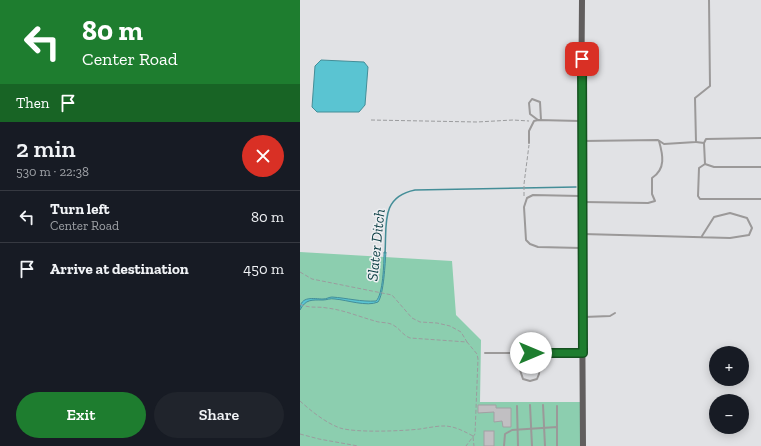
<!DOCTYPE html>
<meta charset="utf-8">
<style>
body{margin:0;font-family:"Zilla Slab",serif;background:#20242c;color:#f1f3f6;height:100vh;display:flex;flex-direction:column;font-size:15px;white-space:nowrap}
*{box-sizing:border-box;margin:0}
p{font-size:13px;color:#9ea1a6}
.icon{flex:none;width:22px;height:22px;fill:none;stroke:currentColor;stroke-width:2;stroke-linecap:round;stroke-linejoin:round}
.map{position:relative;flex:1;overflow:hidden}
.side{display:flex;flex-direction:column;background:#171b24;width:300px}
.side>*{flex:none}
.guide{background:#1e7d2f;color:#fff;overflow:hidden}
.tools{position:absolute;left:409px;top:346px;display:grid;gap:8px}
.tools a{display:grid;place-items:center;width:40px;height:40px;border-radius:50%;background:#171b24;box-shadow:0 2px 10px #0003;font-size:20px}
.pin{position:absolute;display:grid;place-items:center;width:34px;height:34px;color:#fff;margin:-17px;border-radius:8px;box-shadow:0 2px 6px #0006}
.me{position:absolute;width:44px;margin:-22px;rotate:90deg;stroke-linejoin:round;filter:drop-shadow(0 0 3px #0008)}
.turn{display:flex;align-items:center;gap:14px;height:84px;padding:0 16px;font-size:18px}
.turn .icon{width:52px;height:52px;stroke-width:2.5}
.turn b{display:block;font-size:28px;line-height:34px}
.then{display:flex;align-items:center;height:38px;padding:0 16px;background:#0003;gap:8px;font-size:15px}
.round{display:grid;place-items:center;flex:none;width:42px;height:42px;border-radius:21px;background:#20242c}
.headline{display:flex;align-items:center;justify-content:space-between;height:68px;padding:0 16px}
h1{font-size:24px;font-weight:600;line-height:30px}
.cta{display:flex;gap:8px;margin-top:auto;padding:8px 16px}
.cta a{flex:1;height:46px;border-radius:24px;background:#1e7d2f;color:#fff;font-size:16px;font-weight:600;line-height:46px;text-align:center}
.cta a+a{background:#20242c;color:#f1f3f6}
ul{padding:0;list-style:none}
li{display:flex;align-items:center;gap:12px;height:52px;padding:0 16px;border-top:1px solid #363941}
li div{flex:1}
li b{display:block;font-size:15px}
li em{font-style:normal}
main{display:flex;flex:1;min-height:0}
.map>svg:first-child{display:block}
.green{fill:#8cceaf}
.water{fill:#5ac4d2;stroke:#448e98}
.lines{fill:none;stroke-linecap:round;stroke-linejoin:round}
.stream{stroke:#448e98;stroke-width:1.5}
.building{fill:#c1bfc2;stroke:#a2a0a3}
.path{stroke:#9b9c9e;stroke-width:1;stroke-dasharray:4 2;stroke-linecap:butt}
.service{stroke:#9b9999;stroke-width:2}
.primary{stroke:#615e5e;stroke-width:6}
.route-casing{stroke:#14511f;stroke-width:10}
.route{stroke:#1e7d2f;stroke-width:7}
.labels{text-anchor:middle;stroke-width:3;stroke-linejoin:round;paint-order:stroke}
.water-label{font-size:15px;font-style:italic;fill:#073b41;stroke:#eeeff2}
</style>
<main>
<section class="side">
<div class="guide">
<div class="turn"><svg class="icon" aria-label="left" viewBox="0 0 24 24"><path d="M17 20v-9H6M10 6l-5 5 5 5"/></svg><div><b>80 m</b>Center Road</div></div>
<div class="then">Then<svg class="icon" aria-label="arrive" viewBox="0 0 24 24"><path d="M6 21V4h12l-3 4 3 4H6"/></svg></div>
</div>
<div class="headline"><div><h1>2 min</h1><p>530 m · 22:38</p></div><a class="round" style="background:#d93025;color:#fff"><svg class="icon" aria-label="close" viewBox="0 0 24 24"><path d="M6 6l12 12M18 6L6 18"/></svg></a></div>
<ul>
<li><svg class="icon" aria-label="left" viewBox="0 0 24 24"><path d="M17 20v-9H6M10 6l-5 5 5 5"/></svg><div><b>Turn left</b><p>Center Road</p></div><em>80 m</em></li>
<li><svg class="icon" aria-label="arrive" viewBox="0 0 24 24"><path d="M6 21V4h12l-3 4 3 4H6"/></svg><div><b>Arrive at destination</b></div><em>450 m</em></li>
</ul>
<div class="cta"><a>Exit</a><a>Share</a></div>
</section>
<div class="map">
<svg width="461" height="446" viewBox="0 0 461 446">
<rect width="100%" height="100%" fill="#e1e2e5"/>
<path class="green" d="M0,252l152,9 4,54 25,25 -1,62h100v44h-280z"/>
<g class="water">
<path d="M21,60l43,2 4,5 -3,38 -6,7h-42l-5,-5 3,-41z"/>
<path d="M84,252h2c-1,11 -2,42 -8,50 -11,5 -31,-2 -43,-3 -5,-1 -8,1 -12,1 -12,0 -17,-1 -23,10 0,-15 14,-11 23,-11 4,0 6,-2 9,-2 15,1 29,5 44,4 7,-6 8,-38 8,-49z"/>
</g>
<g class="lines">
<path class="stream" d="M85,253c2,-28 -5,-56 30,-63l161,-3"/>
</g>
<g class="building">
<path d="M178,405h18v3h15v19h-8l-1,-6 -8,1v-10l-16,1z"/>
<rect x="184" y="431" width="10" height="15"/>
</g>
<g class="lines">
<g class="path">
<path d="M71,120l106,2 36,-2 16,1"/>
<path d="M224,196v-12l5,-39"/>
<path d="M0,272l12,7 80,16 20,23 8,4 17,1 13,3 11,6 6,10"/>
<path d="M0,304c10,5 17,2 27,4 17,2 33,9 48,13 5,2 11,1 16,3 8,3 11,11 19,14l57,4 10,12 1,5 -3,75 -9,12"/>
<path d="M0,401c11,10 26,22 40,27 16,5 63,3 80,1 25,-4 29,-6 53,7"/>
<path d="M0,434l19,5 39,7"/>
<path d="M173,437l1,9"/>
</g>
<g class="service">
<path d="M238,120l-8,-6 -1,-11 3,-4 8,3 1,18"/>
<path d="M283,141l75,-1 6,4 32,-2 -1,-44 15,-12 -1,-86"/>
<path d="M396,142l8,1"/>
<path d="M229,143v-12l5,-10 4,-1 42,1"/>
<path d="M405,164l-6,4 -1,28 2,3h61"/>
<path d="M405,164l-1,-21 2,-4 55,-1"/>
<path d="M405,164l9,3h47"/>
<path d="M280,196l-47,-1 -6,3 -3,9 2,33 4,4 8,3 43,1"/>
<path d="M284,202l64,1 7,-2 -3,-7v-16c14,-9 11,-23 7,-37"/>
<path d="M283,234l147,4 19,-3 3,-7 -5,-10 -17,-5 -16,4 -12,19"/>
<path d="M284,317l26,-1 5,-3"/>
<path d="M185,353h97"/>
<path d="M221,353l-1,17 3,9 7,2 7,-2 2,-5 2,-21"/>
<path d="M230,405l2,41"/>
<path d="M243,405l2,41"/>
<path d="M217,406l1,40"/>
<path d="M257,406v21"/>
<path d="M204,446l1,-12 7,-4 45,-3v19"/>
</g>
<path class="primary" d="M282,0l-1,122 2,324"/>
</g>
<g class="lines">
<g class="route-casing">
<path id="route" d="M231,353h52l-1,-294"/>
</g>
<use href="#route" class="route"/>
</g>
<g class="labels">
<g class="water-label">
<text transform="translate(76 245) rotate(-84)" y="5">Slater Ditch</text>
</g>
</g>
</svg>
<div class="tools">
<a>+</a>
<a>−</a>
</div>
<div class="pin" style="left:282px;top:59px;background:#d93025"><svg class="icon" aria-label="arrive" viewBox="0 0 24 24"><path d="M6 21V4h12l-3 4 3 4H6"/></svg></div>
<svg class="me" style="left:231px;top:353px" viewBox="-20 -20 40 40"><circle r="19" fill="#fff"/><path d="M0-13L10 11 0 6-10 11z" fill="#1e7d2f"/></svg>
</div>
</main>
